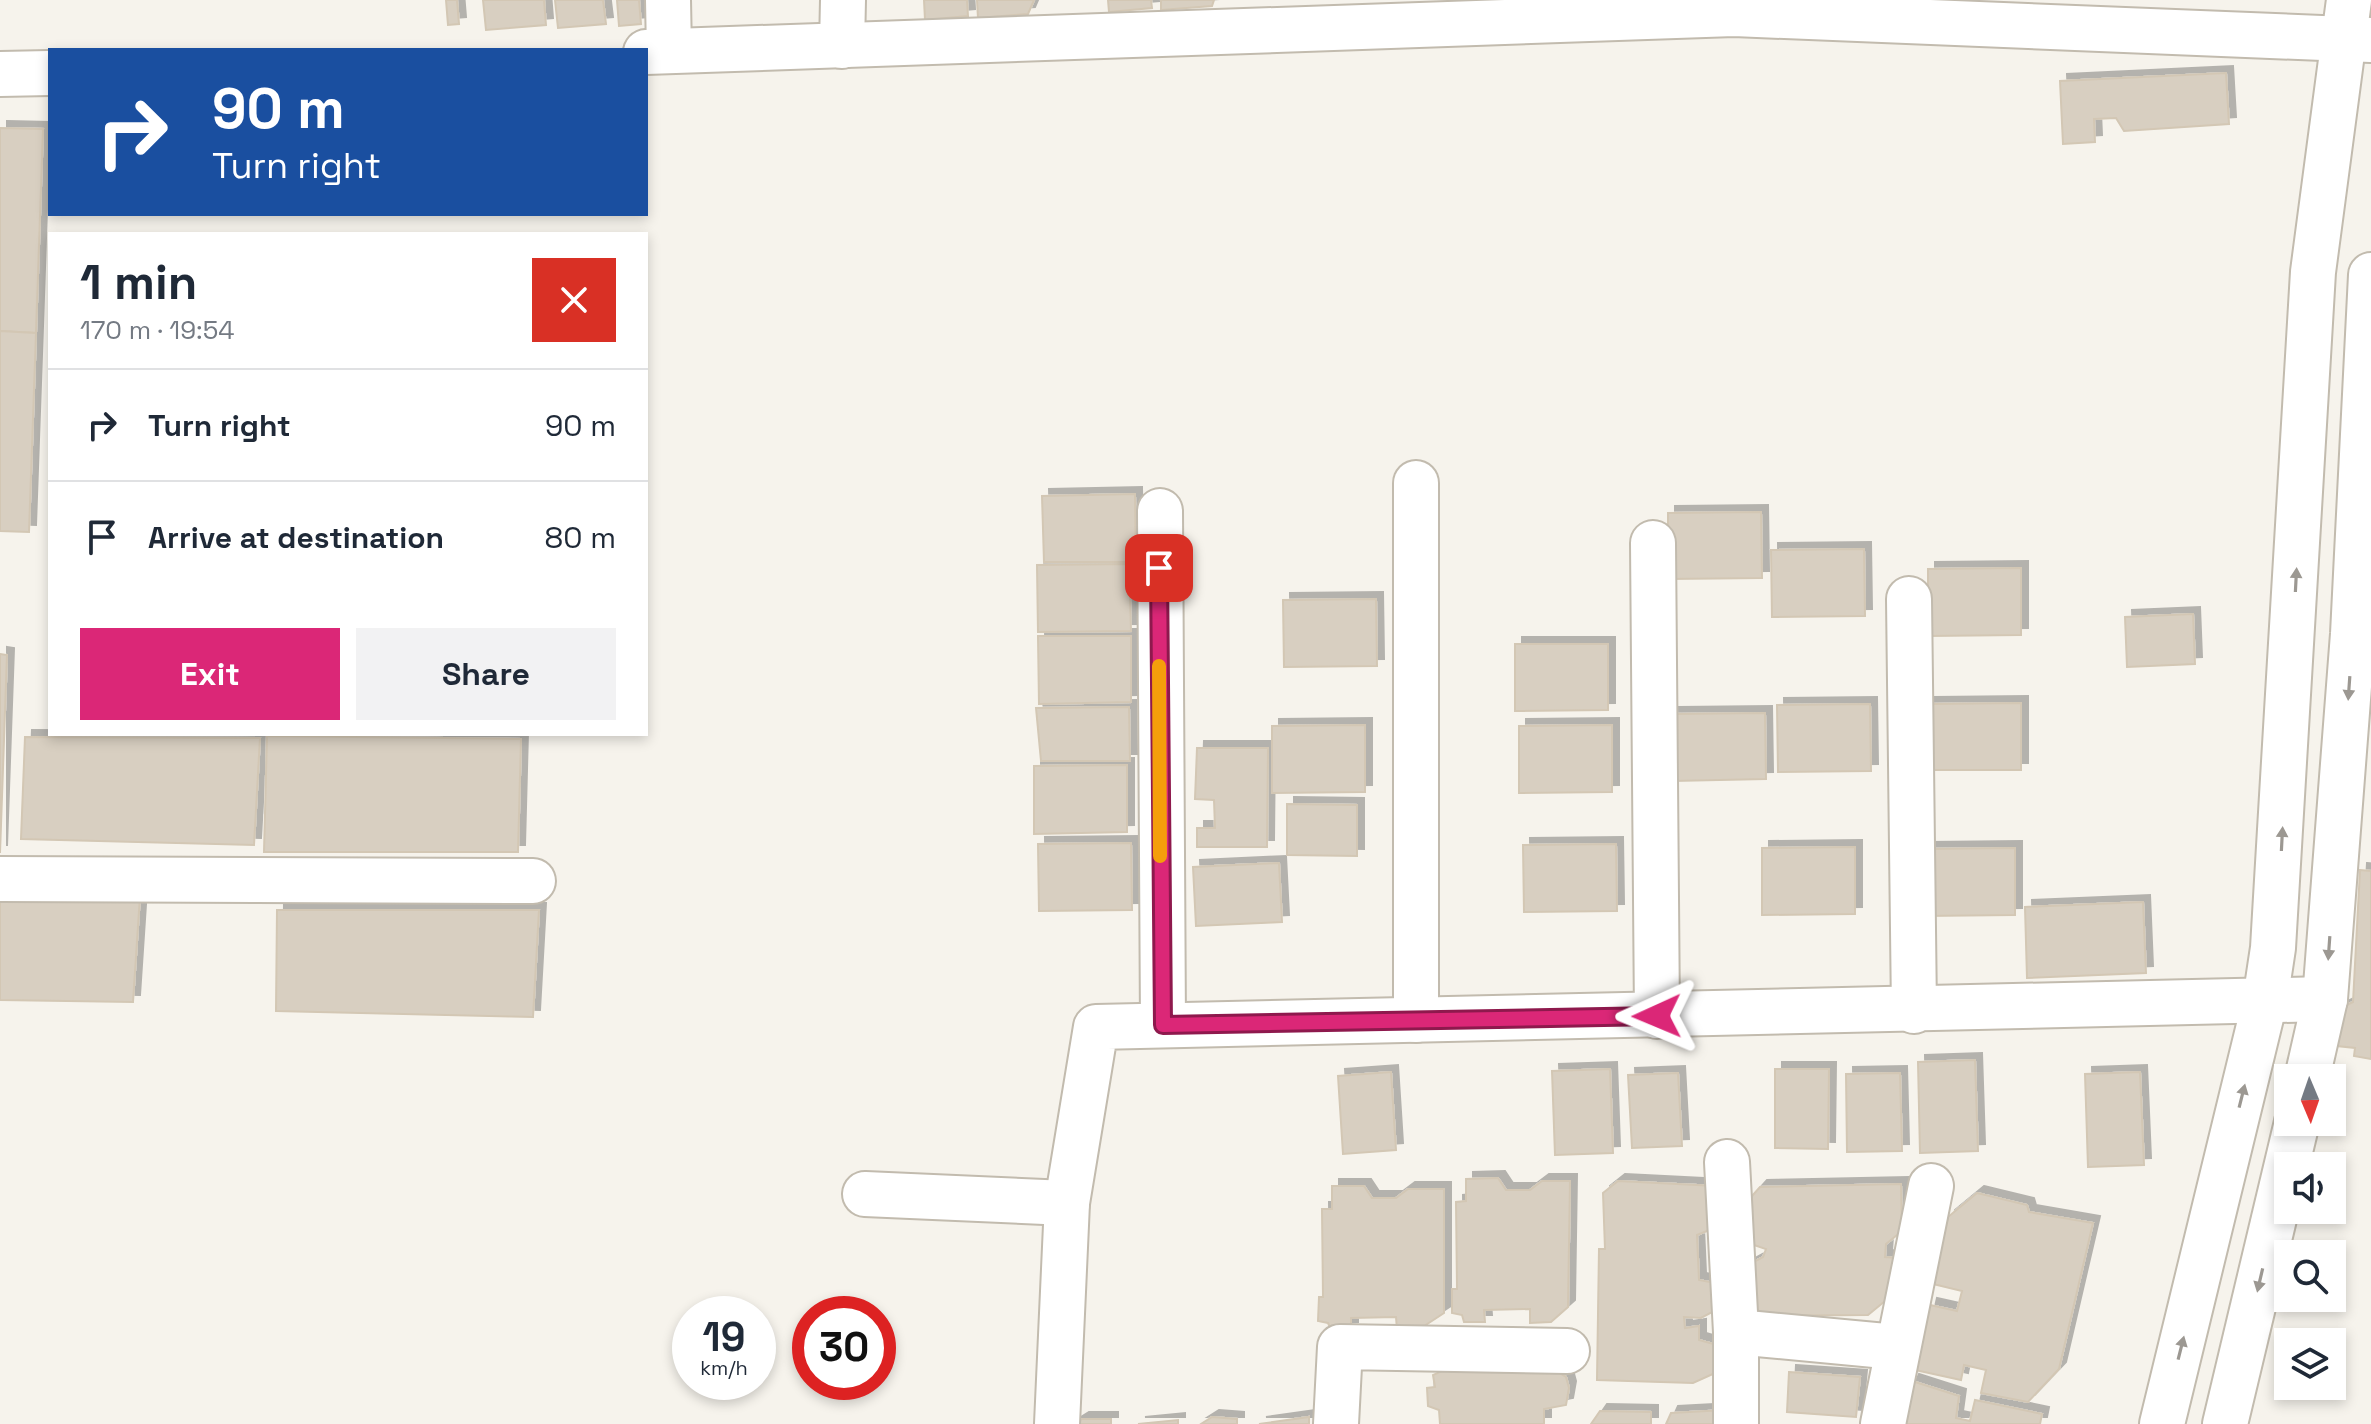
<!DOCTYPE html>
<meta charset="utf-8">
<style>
body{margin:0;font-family:"Space Grotesk",sans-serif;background:#f2f2f3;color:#1f2937;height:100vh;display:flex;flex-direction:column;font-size:30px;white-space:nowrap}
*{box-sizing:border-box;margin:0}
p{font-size:26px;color:#747a83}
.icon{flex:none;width:44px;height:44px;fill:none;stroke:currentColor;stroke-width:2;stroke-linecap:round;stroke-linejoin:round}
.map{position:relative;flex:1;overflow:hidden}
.details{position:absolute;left:48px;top:232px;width:600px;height:504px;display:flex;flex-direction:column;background:#fff;border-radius:0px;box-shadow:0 4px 12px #0003}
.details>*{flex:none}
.hud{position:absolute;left:48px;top:48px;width:600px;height:168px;border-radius:0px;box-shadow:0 4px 12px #0003;background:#1a4fa0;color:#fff;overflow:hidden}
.needle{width:52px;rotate:178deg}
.controls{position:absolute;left:2274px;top:1064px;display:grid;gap:16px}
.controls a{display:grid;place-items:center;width:72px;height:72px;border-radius:0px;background:#fff;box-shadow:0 4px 12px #0003;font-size:40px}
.speed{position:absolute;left:672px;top:1296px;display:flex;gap:16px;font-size:40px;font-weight:700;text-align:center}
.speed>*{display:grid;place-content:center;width:104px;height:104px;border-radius:50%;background:#fff;box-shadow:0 4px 12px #0003;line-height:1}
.speed small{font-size:20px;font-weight:400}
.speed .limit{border:12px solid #d22;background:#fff;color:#111}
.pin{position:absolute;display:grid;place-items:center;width:68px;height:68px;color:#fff;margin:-34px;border-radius:16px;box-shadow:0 4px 12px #0006}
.me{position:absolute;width:88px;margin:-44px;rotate:269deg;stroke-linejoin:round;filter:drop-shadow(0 0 6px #0008)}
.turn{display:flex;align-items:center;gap:28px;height:168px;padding:0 32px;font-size:36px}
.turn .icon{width:104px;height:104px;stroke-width:2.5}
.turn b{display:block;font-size:56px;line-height:68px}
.round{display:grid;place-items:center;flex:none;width:84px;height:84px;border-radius:0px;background:#f2f2f3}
.headline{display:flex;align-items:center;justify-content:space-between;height:136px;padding:0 32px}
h1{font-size:48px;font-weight:700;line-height:60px}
.primary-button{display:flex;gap:16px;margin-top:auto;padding:16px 32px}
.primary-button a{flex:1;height:92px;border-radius:0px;background:#db2777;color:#fff;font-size:32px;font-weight:700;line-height:92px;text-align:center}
.primary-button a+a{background:#f2f2f3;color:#1f2937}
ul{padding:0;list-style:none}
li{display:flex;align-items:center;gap:24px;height:112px;padding:0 32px;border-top:2px solid #e0e1e3}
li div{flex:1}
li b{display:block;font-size:30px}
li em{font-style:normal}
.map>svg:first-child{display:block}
.building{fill:#d8cfc1;stroke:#d3c7b4;stroke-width:2;filter:url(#shadow)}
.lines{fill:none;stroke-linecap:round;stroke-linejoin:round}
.minor-casing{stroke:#c2bbae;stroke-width:48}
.minor{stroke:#fff;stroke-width:44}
.oneway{fill:#9c9892}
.route-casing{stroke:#8e194d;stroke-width:20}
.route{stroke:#db2777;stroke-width:14}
.slow{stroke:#f59e0b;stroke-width:14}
</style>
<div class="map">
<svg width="2371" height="1424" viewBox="0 0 2371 1424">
<defs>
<filter id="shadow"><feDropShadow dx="7" dy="-7" stdDeviation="0" flood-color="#0004"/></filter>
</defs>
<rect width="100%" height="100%" fill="#f6f3ec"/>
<g class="building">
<path d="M446,0h11l2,24 -11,1z"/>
<path d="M483,0h61l2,25 -60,5z"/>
<path d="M555,0h48l3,24 -48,4z"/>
<path d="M617,0h22l2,24 -22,2z"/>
<path d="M924,0h43l1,16 -43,4z"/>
<path d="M977,0h57l-6,14 -50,4z"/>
<path d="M1108,0h43l1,8 -43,4z"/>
<path d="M1161,0h53l-2,6 -51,4z"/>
<path d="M2226,73l3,51 -105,7 -8,-13 -22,1 1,23 -32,2 -3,-63z"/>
<path d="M0,128l43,1 -7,204 -36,-2z"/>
<path d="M0,331l36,2 -7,199 -29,-1z"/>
<path d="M1135,494l1,68h-92l-2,-66z"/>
<path d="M1761,512l1,66 -94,1v-66z"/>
<path d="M1864,549l1,67 -93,1 -1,-67z"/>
<path d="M1129,564l2,67 -93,1 -1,-67z"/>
<path d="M2021,568v67l-93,1v-67z"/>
<path d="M1376,599l1,67 -93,1 -1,-67z"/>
<path d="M2193,614l2,50 -68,3 -2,-50z"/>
<path d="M1038,636h93v66l-92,2z"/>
<path d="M1515,644h93v66l-93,1z"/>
<path d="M0,654l7,1 -7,198z"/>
<path d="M2021,703v67h-93v-66z"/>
<path d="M1870,704l1,67 -93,1 -1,-67z"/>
<path d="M1129,707l1,54h-89l-5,-53z"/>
<path d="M1765,713l1,66 -93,2 -1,-67z"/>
<path d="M1365,725v67l-93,1v-67z"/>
<path d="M1612,725v67l-93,1v-67z"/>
<path d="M267,736l254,3 -3,113h-254z"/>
<path d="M25,737l235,1 -6,107 -233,-6z"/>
<path d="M1197,748h71l-1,99h-70v-19h18l-1,-28 -19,-1z"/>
<path d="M1127,765v67l-93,2v-68z"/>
<path d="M1287,804l70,1v51l-70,-1z"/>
<path d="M1131,843l1,67 -93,1 -1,-67z"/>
<path d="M1616,844l1,67 -93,1 -1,-67z"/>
<path d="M1855,847v67l-93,1v-67z"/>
<path d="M2015,848v67l-93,1v-67z"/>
<path d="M1279,863l3,59 -86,4 -3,-59z"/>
<path d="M2360,870l11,1v188l-17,-3 1,-8 -18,-2 6,-39 10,-5z"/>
<path d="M0,896h140l-7,106 -133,-2z"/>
<path d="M2143,902l3,71 -119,5 -2,-71z"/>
<path d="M277,910h262l-6,107 -257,-6z"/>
<path d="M1975,1060l3,91 -58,2 -2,-91z"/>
<path d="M1610,1069l3,84 -58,2 -3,-84z"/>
<path d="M1775,1069h54l-1,80 -53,-1z"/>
<path d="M1391,1072l5,78 -53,4 -5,-78z"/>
<path d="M2140,1072l4,93 -56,2 -3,-93z"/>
<path d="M1678,1073l4,73 -50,2 -4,-73z"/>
<path d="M1900,1073l2,78 -55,1 -1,-78z"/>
<path d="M1498,1178l8,12h24l12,-9h28l-2,126 -17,15 -21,1v-14l-46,1 1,12h-21l-2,-7 -10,-2v-24h5l-1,-87 10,-1v-22z"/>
<path d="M1618,1181l98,5 1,41 -20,8 2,45 16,3 3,26 -17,9 -17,-1 1,11 14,-2v14l18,5 -2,28 -22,10 -96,-3 2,-131h6l-2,-56z"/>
<path d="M1901,1184l1,47 -16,13 -1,13 14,1 -3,34 -28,23 -120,1v-51l15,-8 3,-8 -15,-5 1,-48 8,-9z"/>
<path d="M1332,1186h32l8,12h24l12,-9h36v124l-26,17h-21l-1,-13 -45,1v11l-20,1 -3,-7 -10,-2 1,-24h4l-1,-88h10z"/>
<path d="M1977,1193l50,12 2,7 64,11 -34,146 -31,33 -47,-9 5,-23 -22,-5 -3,15 -46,-10 15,-65 27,6 5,-20 -29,-7 15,-67z"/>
<path d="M1446,1369l110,2 10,6 3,11 -3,17 -22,4v15h-104l-1,-14 -11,-4 -1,-18 8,-1 -2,-12z"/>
<path d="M1789,1372l71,5 -4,40 -69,-5z"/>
<path d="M1912,1381l47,15 -3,22 14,3 5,-21 67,14 -2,10h-146z"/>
<path d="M1725,1410v14h-59l5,-11z"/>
<path d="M1600,1411l51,1v12h-60z"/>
<path d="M1212,1417l25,2v5h-36z"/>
<path d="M1309,1417v7h-50z"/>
<path d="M1082,1419h29v5h-37z"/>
<path d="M1178,1420v4h-40z"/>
</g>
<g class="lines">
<g class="minor-casing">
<g id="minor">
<path d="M668,0l1,51"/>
<path d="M842,46l1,-46"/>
<path d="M646,52l1088,-38 637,26"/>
<path d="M0,74l50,-1"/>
<path d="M1416,483v537"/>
<path d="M1160,511l3,514"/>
<path d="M1653,543l4,473"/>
<path d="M1909,599l5,412"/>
<path d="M0,879l533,2"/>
<path d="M2307,1078l18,-79 28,-365 18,-359"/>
<path d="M1727,1162l9,170v92"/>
<path d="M865,1194l202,9"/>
<path d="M1736,1332l160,15"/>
<path d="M1057,1424l10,-221 29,-176 1229,-28"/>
<path d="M1336,1424l4,-77 227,4"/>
<path d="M1883,1424l48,-238"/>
<path d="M2162,1424l103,-423 8,-53 40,-676 36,-272"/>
<path d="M2225,1424l72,-302"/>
</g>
</g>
<use href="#minor" class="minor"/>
</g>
<defs><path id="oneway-solid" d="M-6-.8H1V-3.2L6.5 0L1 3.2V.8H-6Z" transform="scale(2)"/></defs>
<g class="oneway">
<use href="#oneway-solid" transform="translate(2296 580) rotate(-87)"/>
<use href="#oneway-solid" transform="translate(2349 688) rotate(94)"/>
<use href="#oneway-solid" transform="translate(2282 839) rotate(-87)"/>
<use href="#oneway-solid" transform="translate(2329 948) rotate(94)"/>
<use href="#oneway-solid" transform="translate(2242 1096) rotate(-76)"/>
<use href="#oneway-solid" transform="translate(2260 1280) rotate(103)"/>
<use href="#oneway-solid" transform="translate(2181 1348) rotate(-76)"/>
</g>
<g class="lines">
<g class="route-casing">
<path id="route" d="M1159,568l4,457 494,-9"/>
</g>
<use href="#route" class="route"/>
<path class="slow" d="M1159,666l1,190"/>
</g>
</svg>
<div class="controls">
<a><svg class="needle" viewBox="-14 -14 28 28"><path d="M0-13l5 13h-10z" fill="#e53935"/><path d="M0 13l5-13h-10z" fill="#747a83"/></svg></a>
<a><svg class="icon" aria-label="sound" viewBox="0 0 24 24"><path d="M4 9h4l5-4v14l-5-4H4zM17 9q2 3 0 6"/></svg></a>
<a><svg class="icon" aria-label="search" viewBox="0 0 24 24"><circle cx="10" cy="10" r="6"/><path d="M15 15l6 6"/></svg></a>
<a><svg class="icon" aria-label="layers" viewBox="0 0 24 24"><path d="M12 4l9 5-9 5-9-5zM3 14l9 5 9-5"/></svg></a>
</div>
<div class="speed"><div>19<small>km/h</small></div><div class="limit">30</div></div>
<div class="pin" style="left:1159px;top:568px;background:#d93025"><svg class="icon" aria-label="arrive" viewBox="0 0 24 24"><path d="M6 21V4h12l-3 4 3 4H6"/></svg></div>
<svg class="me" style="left:1657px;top:1016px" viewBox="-20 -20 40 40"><path d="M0-17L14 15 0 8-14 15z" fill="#db2777" stroke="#fff" stroke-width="4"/></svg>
<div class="hud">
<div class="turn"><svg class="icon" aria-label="right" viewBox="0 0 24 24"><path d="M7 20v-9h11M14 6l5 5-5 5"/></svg><div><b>90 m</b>Turn right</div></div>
</div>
<section class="details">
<div class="headline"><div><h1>1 min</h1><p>170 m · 19:54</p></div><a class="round" style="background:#d93025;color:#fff"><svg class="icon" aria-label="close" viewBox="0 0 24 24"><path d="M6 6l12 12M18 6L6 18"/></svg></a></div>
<ul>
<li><svg class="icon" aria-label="right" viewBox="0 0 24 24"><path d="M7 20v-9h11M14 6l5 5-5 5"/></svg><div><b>Turn right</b></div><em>90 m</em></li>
<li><svg class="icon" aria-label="arrive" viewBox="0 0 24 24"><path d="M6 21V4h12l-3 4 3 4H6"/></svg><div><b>Arrive at destination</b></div><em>80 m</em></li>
</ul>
<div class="primary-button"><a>Exit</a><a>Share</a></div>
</section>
</div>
